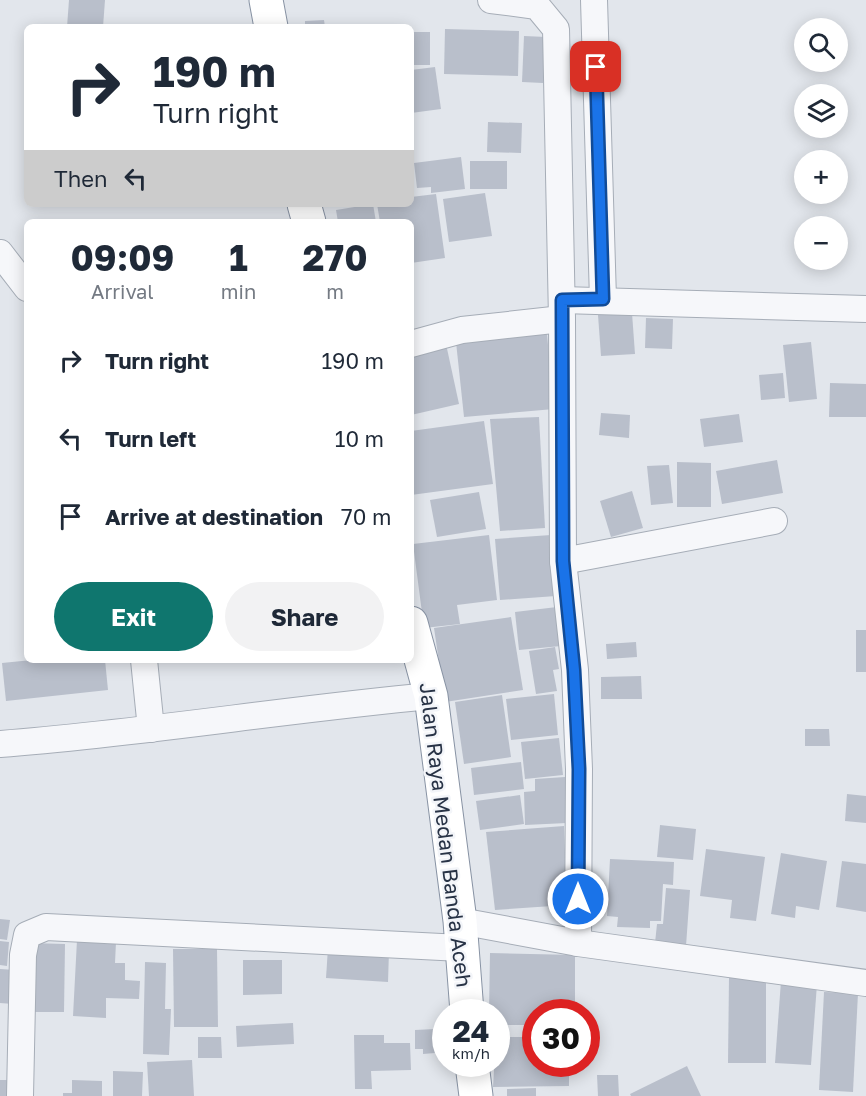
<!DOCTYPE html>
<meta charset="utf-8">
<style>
body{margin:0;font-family:"Golos Text",sans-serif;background:#f2f2f3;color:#1f2937;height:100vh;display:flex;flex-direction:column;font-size:22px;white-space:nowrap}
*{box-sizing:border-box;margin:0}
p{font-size:20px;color:#747a83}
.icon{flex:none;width:33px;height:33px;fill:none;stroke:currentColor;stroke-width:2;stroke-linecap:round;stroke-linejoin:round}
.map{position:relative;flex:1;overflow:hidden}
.details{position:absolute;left:24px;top:219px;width:390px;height:444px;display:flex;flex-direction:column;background:#fff;border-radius:9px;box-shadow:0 3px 15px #0003}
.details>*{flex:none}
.guide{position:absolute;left:24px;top:24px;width:390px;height:183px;border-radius:9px;box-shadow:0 3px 15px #0003;background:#fff;color:#1f2937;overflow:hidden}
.fabs{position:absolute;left:794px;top:18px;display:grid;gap:12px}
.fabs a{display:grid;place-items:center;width:54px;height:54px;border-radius:50%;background:#fff;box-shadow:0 3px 15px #0003;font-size:30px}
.speed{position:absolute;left:432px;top:999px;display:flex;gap:12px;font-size:30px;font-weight:700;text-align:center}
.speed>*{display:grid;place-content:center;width:78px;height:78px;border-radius:50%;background:#fff;box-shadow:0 3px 15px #0003;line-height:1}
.speed small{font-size:15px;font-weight:400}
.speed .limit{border:9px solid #d22;background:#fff;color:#111}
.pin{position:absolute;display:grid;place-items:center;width:51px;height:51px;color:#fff;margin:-26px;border-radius:12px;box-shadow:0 3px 9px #0006}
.me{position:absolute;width:66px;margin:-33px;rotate:0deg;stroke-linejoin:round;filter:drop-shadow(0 0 4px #0008)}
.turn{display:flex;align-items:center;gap:21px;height:126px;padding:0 30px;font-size:27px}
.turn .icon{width:78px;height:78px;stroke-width:2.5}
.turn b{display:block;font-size:42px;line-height:51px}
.then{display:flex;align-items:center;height:57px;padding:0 30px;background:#0003;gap:12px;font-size:22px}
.eta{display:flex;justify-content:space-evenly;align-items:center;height:102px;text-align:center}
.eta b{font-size:36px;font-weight:700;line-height:42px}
.primary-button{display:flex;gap:12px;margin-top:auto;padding:12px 30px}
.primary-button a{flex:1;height:69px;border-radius:36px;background:#0f766e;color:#fff;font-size:24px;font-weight:700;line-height:69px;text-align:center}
.primary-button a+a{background:#f2f2f3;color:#1f2937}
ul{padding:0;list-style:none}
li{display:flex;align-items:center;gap:18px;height:78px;padding:0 30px}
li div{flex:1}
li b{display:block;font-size:22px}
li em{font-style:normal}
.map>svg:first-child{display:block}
.building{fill:#b9bfcb}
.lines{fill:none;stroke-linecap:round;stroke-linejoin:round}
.minor-casing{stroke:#a6adb7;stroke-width:28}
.highway-casing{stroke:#8893a4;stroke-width:35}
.minor{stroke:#f6f7fa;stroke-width:26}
.highway{stroke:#fff;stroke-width:33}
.route-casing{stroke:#114b97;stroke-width:15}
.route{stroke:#1a73e8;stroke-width:10}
.labels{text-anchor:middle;stroke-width:5;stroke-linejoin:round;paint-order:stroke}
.street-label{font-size:21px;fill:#283346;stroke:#f3f5f9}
</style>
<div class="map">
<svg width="866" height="1096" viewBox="0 0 866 1096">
<rect width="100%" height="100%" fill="#e2e6ec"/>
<g class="building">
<path d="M69,0h36l-2,27h-36z"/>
<path d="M324,20l1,7h-20v-6z"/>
<path d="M445,29l74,2 -1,45 -74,-2z"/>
<rect x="411" y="32" width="19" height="33"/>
<path d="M524,36l22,1 -3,46 -21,-1z"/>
<path d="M435,67l6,42 -30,4v-43z"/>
<path d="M488,122l34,1 -1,30 -34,-1z"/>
<path d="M461,157l4,32 -34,4v-6l-14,1 -3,-25z"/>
<rect x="470" y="161" width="37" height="28"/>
<path d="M485,193l7,43 -43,6 -6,-43z"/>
<path d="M436,194l9,64 -34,5v-41h-31l-3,-18h34v-7z"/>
<path d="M373,204l3,18h-38l-2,-12z"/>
<path d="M632,313l3,41 -34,2 -3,-41z"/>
<path d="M646,318l27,1 -1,30 -27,-1z"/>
<path d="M547,334l7,75 -90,8 -8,-75z"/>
<path d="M811,342l6,57 -28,3 -6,-57z"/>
<path d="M446,344l13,60 -48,11v-64z"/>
<path d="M783,373l2,25 -24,2 -2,-25z"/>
<path d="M830,383l36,1v33h-37z"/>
<path d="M601,413l29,2 -1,23 -30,-3z"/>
<path d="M739,414l4,28 -39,5 -4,-28z"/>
<path d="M539,417l6,111 -45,3 -10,-112z"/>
<path d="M484,421l9,63 -82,11v-64z"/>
<path d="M777,460l6,33 -61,11 -6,-33z"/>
<path d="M677,462l34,1v44h-34z"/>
<path d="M669,465l4,38 -22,2 -4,-39z"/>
<path d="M632,491l11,37 -32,9 -11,-36z"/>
<path d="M479,492l7,37 -49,8 -7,-37z"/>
<path d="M489,535l8,65 -40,5 3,19 -36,4 -11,-84z"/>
<path d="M551,535l5,61 -56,4 -5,-61z"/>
<path d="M557,607l4,39 -42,4 -4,-38z"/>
<path d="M511,617l12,73 -78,12 -11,-74z"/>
<rect x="856" y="630" width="10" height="42"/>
<path d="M636,642l1,15 -30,2 -1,-15z"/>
<path d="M555,647l4,22 -6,1 4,21 -21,3 -7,-43z"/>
<path d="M32,660h73l3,30 -102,11 -4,-38z"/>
<path d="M641,676l1,23h-41v-22z"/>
<path d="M554,694l4,41 -47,5 -5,-41z"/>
<path d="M502,695l9,62 -47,7 -9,-62z"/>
<path d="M805,729h24l1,17h-25z"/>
<path d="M559,738l4,37 -38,4 -4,-37z"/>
<path d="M521,762l3,27 -50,6 -3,-27z"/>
<path d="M565,777l2,46 -42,2 -1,-33 11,-1v-12z"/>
<path d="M847,794l19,2v27l-21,-2z"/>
<path d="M520,795l4,29 -44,6 -4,-29z"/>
<path d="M660,825l36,4 -3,31 -36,-3z"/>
<path d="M564,826l3,79 -72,5 -9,-78z"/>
<path d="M706,849l59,8 -9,64 -26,-3 2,-18 -32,-4z"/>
<path d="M781,853l46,8 -8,49 -23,-4 -1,12 -24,-4z"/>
<path d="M610,859l64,3 -1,23 -10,-1 -2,37h-11v7l-33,-1 1,-10 -11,-1z"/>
<path d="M842,861l24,3v48l-30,-5z"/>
<path d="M666,888l24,2 -4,56 -31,-3 2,-19h6z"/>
<path d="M0,919l10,1 -3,20 -7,-1z"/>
<path d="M77,940l39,2 -1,21h10v17l15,1 -1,18 -33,-1v20l-33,-2z"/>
<path d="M0,941l9,1 -2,24 -7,-1z"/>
<path d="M30,943l35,1 -1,68h-35z"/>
<path d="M328,948l61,3 -1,31 -62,-4z"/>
<path d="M173,949h44l1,78h-44z"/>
<path d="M490,953l85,2v57h-39v13h-40v-13h-7z"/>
<path d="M243,960h39v34l-39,1z"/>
<path d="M145,962l21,1 -1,46h6l-2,46 -26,-1z"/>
<path d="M0,969l15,1 -2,34 -13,-1z"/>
<path d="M729,978h37v85h-38z"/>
<path d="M781,981l36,3 -6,81 -36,-2z"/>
<path d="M824,992l34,1 -5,99 -34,-2z"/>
<path d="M293,1023l1,21 -57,3 -1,-21z"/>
<path d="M435,1029v24l-12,1v-5h-8v-19z"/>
<path d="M354,1035h30v8h26l1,27 -40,1 1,18h-17z"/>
<path d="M198,1037h23l1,21h-24z"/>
<path d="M496,1037h40v27h33v22l-76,1z"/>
<path d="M192,1060l2,36h-45l-2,-34z"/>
<path d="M687,1066l14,30h-70l-1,-2z"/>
<path d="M113,1071l30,1 -1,24h-29z"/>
<path d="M597,1075h21l1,21h-21z"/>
<rect x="0" y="1080" width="10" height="16"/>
<path d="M72,1080l30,1v15h-39v-3h9z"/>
<path d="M536,1088v8h-29v-7z"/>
</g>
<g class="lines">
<g class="minor-casing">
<g id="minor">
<path d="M491,0l46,6 19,23 6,290 1,242 12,109 4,99 -1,174"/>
<path d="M594,0l9,299"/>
<path d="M0,253l27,35"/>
<path d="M562,300l304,9"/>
<path d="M411,344l51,-14 100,-11"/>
<path d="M563,561l211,-40"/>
<path d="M144,660l7,69"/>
<path d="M0,744c144,-11 287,-35 431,-48"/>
<path d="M460,921l118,22 288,40"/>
<path d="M20,1096l3,-141 4,-20 19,-8 415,21"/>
</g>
</g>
<g class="highway-casing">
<g id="highway">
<path d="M266,0l5,27"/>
<path d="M304,204l5,18"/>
<path d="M411,623l20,73 29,225 7,91"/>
<path d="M472,1064l4,32"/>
</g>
</g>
<use href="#minor" class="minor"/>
<use href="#highway" class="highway"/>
</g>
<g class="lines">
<g class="route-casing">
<path id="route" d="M578,899l1,-130 -5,-99 -11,-109 -1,-261 41,-1 -7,-232"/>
</g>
<use href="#route" class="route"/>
</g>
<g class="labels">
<g class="street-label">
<text transform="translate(445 835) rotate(83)" y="7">Jalan Raya Medan Banda Aceh</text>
</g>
</g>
</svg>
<div class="fabs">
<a><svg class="icon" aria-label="search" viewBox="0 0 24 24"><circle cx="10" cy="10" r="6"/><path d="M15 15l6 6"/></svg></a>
<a><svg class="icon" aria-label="layers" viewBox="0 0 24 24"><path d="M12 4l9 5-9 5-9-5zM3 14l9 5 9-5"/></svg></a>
<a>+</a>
<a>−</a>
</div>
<div class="speed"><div>24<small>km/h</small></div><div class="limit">30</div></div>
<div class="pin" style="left:596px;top:67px;background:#d93025"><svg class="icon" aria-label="arrive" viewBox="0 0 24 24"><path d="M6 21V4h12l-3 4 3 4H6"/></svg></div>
<svg class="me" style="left:578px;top:899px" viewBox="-20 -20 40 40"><circle r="17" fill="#1a73e8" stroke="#fff" stroke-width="3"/><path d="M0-11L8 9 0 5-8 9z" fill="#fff"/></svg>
<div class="guide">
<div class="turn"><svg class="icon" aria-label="right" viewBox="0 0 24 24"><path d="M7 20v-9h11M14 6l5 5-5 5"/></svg><div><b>190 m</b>Turn right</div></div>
<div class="then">Then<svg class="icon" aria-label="left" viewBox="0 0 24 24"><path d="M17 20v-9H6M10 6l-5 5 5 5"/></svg></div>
</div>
<section class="details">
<div class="eta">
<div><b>09:09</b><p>Arrival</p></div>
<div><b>1</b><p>min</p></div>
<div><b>270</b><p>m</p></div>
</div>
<ul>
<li><svg class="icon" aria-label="right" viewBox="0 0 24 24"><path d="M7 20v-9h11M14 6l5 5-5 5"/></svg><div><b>Turn right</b></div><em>190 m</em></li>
<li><svg class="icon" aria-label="left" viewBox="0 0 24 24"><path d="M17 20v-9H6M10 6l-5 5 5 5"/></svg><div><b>Turn left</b></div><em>10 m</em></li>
<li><svg class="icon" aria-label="arrive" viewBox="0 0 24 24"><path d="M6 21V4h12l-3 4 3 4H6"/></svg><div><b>Arrive at destination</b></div><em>70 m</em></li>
</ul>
<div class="primary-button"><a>Exit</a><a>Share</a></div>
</section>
</div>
